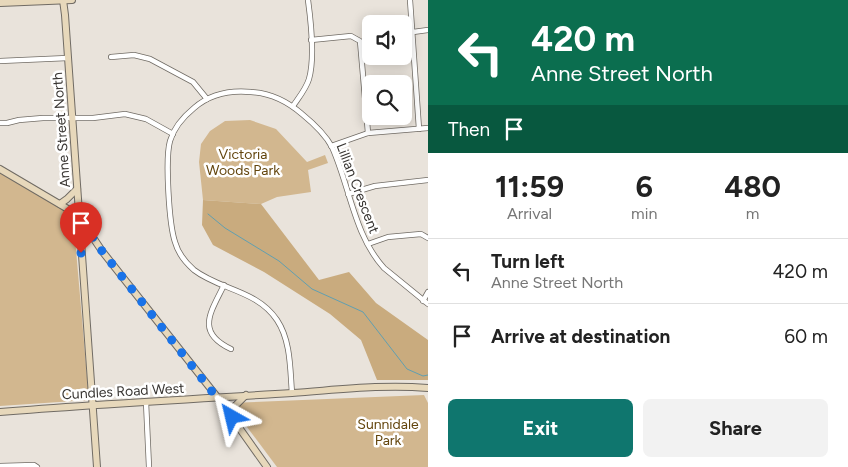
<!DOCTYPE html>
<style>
body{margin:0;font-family:Figtree,sans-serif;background:#f2f2f2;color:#222;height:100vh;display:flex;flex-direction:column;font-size:19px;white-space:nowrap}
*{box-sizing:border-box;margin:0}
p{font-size:16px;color:#767676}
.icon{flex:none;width:28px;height:28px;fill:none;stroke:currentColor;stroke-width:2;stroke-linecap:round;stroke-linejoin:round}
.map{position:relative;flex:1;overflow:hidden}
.drawer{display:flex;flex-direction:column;background:#fff;width:420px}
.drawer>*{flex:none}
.top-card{background:#0b6e4f;color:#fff;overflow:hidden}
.buttons{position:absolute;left:362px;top:15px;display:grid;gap:10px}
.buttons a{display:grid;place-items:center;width:50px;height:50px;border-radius:8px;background:#fff;box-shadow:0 2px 12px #0003;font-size:25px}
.pin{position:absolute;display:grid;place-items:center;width:42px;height:42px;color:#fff;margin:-51px -21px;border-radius:50% 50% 50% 0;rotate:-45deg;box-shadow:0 0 5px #0007}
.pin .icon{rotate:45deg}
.me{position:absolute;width:55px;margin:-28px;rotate:323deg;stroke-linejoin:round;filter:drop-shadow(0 0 4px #0008)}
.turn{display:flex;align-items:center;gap:18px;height:105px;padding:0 20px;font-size:22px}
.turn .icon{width:65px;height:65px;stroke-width:2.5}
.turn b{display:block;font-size:35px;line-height:42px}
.then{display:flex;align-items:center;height:48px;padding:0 20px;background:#0003;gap:10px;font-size:19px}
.eta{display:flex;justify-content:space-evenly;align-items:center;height:85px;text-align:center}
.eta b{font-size:30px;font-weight:700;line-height:35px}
.primary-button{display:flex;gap:10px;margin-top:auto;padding:10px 20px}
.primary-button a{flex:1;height:58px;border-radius:8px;background:#0f766e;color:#fff;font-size:20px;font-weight:700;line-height:58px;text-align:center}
.primary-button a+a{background:#f2f2f2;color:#222}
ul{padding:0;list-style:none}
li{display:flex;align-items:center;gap:15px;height:65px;padding:0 20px;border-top:1px solid #e0e0e0}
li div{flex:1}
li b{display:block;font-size:19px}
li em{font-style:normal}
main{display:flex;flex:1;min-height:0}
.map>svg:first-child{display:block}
.green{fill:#d2b78f}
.forest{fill:#c9ab7e}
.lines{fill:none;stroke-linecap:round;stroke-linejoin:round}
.stream{stroke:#609fb1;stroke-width:1}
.street-casing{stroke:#706b64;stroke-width:6}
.secondary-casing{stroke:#706b64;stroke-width:8}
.street{stroke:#fff;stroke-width:4.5}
.secondary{stroke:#e7d8bb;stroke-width:6}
.route{stroke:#1a73e8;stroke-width:9;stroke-dasharray:0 16.2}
.labels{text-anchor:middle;stroke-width:5;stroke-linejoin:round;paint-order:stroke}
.street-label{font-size:14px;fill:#383532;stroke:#fff}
.park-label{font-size:14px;fill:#63450d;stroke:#fff}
</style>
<main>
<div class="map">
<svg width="428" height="467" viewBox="0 0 428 467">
<rect width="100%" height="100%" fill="#e9e3db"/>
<g class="green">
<path d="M250,120l26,9 31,33 18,-7 3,8 -20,7 3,22 -34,5 -16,7 -58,-4 -4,-38 2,-18 9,-13 15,-10z"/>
<path d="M0,173l73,42 16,185 -89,6z"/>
<path d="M424,395l4,8v64h-151l-48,-64z"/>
</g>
<path class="forest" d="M203,200l58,4 58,76 30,-8 27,31 52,37v40h-51l-16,-40 -31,-26 -66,-42 -51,-27 -11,-20z"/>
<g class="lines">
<path class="stream" d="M208,214l17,14 54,33 33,28 51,23 44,57 16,7 5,-1"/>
<g class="street-casing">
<g id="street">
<path d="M410,0l9,129"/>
<path d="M413,32l15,-2"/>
<path d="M311,40l40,-4 9,5 8,92"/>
<path d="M111,57l23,-2 16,4 43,23 14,17"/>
<path d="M0,61l68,-3"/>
<path d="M293,106c6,-9 13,-17 16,-27 6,-21 2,-57 -1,-79"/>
<path d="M0,123h7l12,-3 24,-2h50l32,-4 21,5 27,15"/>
<path d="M331,146l37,-13 60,-5"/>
<path d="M348,194l27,-8 53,-6"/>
<path d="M368,244l20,-7 33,-3 7,4"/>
<path d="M224,285c-13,27 -29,47 7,64"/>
<path d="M423,301l5,-9"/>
<path d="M292,393c-2,-24 -1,-52 -15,-73 -20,-30 -57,-30 -83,-50 -8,-7 -16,-17 -19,-28 -6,-18 -10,-83 -5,-101 4,-14 13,-24 24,-33 16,-14 36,-18 57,-16 19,1 36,9 51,22 11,9 23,20 30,33 18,40 22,88 52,121l44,36"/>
<path d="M146,402l3,65"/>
<path d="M0,466l34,-1 3,2"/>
</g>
</g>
<g class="secondary-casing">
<g id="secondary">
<path d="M63,0l2,15 32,452"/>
<path d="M0,3l72,-3"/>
<path d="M0,169l78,46 24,36 116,147 49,69"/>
<path d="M60,204l7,-5 10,-10"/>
<path d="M0,412c97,-8 194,-13 292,-19 45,-3 90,-9 136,-5"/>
<path d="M232,416l-1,-6 15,-15"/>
</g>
</g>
<use href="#street" class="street"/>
<use href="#secondary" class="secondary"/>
</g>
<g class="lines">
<path class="route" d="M81,253l-3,-38 24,36 130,166"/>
</g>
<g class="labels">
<g class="street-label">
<text transform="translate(61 130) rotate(-94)" y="5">Anne Street North</text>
<text transform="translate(358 188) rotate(69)" y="5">Lillian Crescent</text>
<text transform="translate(123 391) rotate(-3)" y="5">Cundles Road West</text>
</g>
<g class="park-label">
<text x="243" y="159">Victoria<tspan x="243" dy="16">Woods Park</tspan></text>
<text x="388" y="429">Sunnidale<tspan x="388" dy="16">Park</tspan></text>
</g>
</g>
</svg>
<div class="buttons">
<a><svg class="icon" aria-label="sound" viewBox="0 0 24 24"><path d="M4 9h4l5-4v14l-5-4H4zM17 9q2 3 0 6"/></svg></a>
<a><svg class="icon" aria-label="search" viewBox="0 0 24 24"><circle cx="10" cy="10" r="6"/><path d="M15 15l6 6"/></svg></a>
</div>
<div class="pin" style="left:81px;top:253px;background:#d93025"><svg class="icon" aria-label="arrive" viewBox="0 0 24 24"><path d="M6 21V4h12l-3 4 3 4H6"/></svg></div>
<svg class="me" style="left:232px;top:417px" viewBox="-20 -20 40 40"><path d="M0-17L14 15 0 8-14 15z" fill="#1a73e8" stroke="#fff" stroke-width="4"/></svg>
</div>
<section class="drawer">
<div class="top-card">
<div class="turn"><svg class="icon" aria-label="left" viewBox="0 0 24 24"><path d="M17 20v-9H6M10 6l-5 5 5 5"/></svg><div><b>420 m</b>Anne Street North</div></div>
<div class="then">Then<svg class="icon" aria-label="arrive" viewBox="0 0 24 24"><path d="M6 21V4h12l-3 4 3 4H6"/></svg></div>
</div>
<div class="eta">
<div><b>11:59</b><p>Arrival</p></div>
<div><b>6</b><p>min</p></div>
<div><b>480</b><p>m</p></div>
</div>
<ul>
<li><svg class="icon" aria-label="left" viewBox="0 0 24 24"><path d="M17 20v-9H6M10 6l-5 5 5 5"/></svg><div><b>Turn left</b><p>Anne Street North</p></div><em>420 m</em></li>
<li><svg class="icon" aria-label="arrive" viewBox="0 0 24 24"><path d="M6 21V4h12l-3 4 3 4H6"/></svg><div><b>Arrive at destination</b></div><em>60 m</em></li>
</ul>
<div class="primary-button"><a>Exit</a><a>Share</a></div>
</section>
</main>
